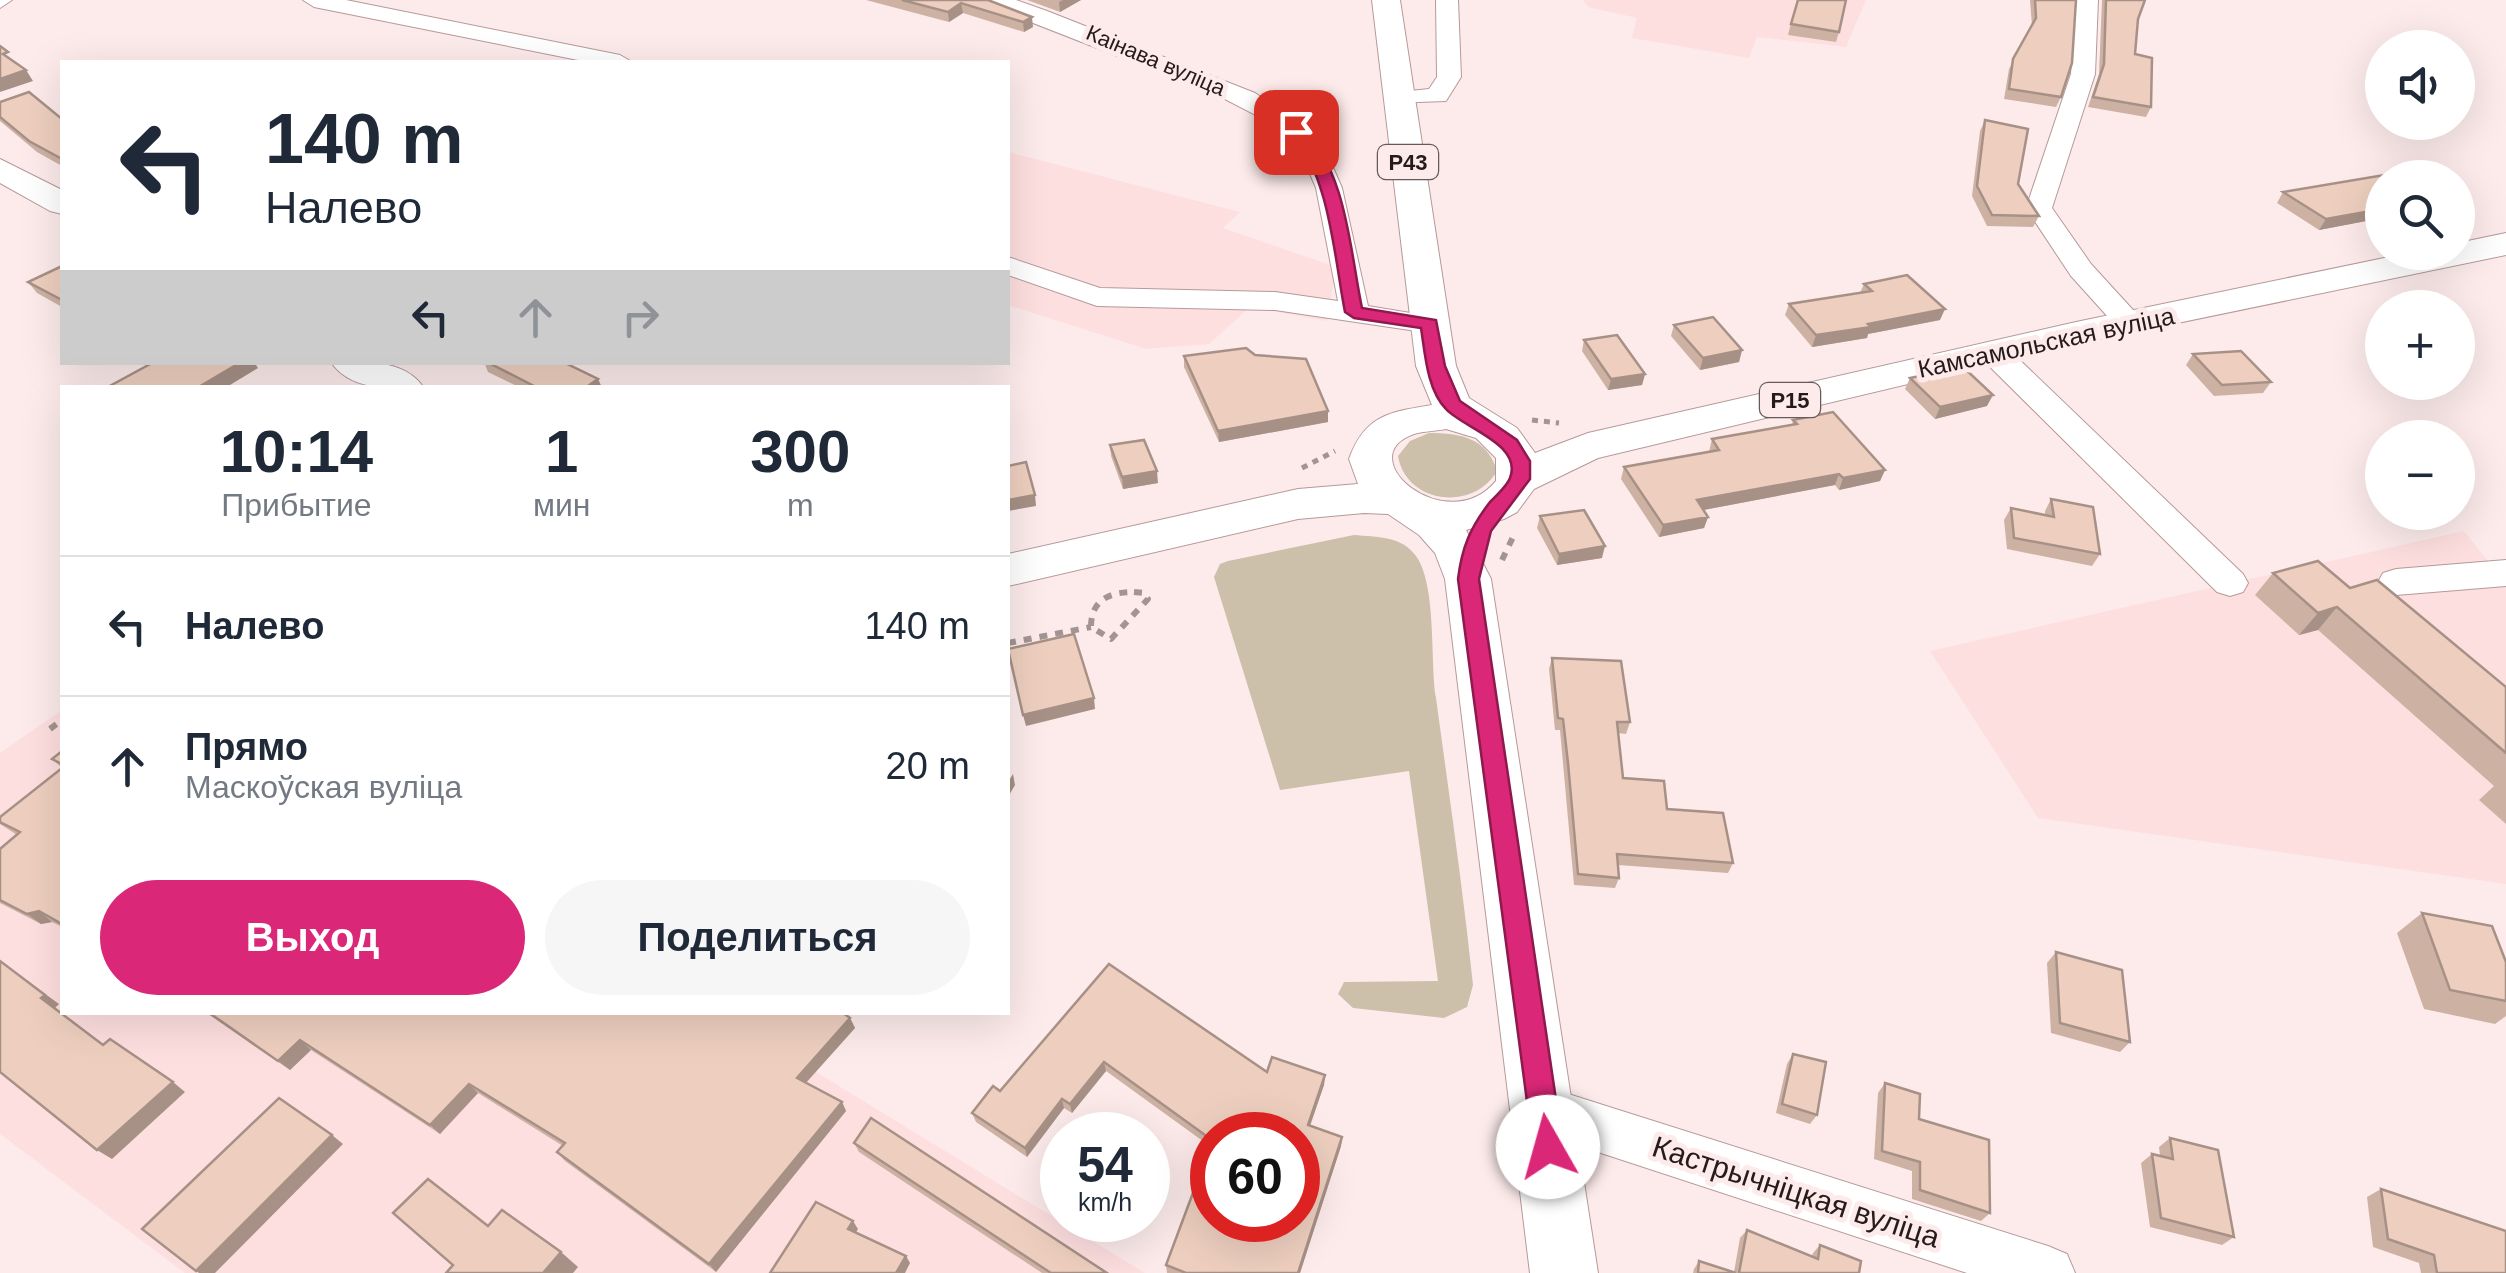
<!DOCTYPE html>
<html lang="ru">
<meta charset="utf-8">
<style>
body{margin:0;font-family:Helvetica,sans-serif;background:#f6f6f7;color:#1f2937;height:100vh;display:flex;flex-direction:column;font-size:38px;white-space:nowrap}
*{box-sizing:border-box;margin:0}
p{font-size:32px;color:#747a83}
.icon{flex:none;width:55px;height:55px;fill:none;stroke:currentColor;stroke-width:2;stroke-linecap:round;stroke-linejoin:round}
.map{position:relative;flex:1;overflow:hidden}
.sheet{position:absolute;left:60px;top:385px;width:950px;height:630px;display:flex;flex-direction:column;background:#fff;border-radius:0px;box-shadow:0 10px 40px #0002}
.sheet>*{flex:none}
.hud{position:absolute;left:60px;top:60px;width:950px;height:305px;border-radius:0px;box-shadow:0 10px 40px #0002;background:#fff;color:#1f2937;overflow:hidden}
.buttons{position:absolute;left:2365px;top:30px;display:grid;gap:20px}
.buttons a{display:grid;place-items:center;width:110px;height:110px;border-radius:50%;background:#fff;box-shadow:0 10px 40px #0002;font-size:50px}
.speed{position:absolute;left:1040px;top:1112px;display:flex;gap:20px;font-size:50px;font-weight:700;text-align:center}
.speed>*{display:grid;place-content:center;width:130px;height:130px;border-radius:50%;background:#fff;box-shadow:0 10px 40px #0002;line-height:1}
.speed small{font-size:25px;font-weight:400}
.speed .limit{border:15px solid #d22;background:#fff;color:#111}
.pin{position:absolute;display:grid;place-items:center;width:85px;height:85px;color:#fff;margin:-42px;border-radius:20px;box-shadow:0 5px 15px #0006}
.me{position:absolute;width:110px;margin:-55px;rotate:353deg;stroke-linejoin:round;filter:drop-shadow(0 0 8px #0008)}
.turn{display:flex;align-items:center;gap:35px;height:210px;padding:0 40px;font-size:45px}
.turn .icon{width:130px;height:130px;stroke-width:2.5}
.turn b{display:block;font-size:70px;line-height:85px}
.lanes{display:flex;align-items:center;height:95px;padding:0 40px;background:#0003;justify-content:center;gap:50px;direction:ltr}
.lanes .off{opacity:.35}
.eta{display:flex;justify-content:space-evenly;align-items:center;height:170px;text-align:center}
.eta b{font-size:60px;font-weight:600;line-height:70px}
.primary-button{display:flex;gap:20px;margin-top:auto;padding:20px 40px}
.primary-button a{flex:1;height:115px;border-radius:60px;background:#db2777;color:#fff;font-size:40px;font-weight:600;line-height:115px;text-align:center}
.primary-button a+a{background:#f6f6f7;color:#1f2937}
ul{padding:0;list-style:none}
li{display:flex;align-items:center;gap:30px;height:140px;padding:0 40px;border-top:2px solid #e0e1e3}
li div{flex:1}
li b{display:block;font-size:38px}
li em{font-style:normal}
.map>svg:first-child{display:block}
.built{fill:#fedfe0}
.green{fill:#ccc0ab}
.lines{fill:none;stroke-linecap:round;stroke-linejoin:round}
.minor-casing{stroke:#b6999a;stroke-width:2}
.major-casing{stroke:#b6999a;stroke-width:2}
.path-far1{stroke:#a39494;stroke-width:5;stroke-dasharray:6 6;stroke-linecap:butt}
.path{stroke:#a39494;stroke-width:6;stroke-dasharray:8 8;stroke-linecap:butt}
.minor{fill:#fff;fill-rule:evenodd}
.major{fill:#fff;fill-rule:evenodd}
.wall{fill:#cdb2a4}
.shaded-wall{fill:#a79186}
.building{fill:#eecfbf;stroke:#a79186;stroke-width:2.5}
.route{fill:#db2777;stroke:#8e194d;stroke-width:2.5}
.labels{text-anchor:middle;stroke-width:10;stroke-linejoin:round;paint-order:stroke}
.far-street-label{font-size:22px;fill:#261b1c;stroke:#fdebeb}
.shield{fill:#fdebeb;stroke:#66595a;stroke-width:2.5}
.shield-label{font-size:22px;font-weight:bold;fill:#261b1c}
.street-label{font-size:25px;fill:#261b1c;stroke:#fdebeb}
.near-street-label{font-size:30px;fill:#261b1c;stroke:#fdebeb}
</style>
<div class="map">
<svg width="2506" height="1273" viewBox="0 0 2506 1273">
<rect width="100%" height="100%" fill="#fdebeb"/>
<g class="built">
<path d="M1583,0h283l-20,47 -89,-10 -8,21 -117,-20 5,-20 -49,-11z"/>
<path d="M1008,152l232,60 -17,16 113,39 -9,54 -77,-14 -41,37 -63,5 -138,-44z"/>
<path d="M2464,531l42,53v300l-468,-66 -108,-167z"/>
<path d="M62,710v302l657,1 65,95 32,-36 329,201h-960l-185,-139v-381z"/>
</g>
<g class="green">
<path d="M1429,433c32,0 58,5 68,38 -24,41 -91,33 -99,-15l12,-15z"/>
<path d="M1354,535c23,2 48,1 62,21 21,29 14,105 20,142 13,96 27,191 37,287l-6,22 -23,11 -91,-10 -15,-14 6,-12 94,-1 -29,-210 -129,19 -66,-213 6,-13 8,-3z"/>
</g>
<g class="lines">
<g class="minor-casing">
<g id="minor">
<path d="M0,0h12l-12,8z"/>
<path d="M303,0h43l274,55 12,7h-44l-274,-55z"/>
<path d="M984,0h32l31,11 208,82 55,36 15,20 17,39 26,118 73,12 4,6 -4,6 -11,3 -155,-23 -178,-4 -89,-31v-18l92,31 175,4 63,9 -22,-113 -16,-38 -23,-24 -60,-31 -230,-90z"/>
<path d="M1436,0h22l3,77 -15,24 -56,2 -3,-5 3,-5 39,-4 8,-12z"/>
<path d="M2076,0h22l-3,74 -43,134 39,56 53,58 -4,6h-22l-47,-52 -45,-68 45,-134z"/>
<path d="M1993,343l11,2 239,229 5,9 -5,9 -13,4 -13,-4 -235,-233 -4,-7 4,-7z"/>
<path d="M2506,560v26l-110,9 -13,-4 -5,-9 5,-9 13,-4z"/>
<path d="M1543,1086l505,160 19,8 8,19h-108l-424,-139 -17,-7 -8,-17 8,-17z"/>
</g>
</g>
<g class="major-casing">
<g id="major">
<path d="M1372,0h28l56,366 13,32 48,30 18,25 53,-20 488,-111 337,-70h45v-9l48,-10v22l-430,89 -478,114 -64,31 -17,23 -13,7 -38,11 25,49 107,694h-68l-85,-694 -10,-26 -16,-18 -31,-21 -24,-1 -66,6 -290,67v-32l290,-65 60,-5 -9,-25c16,-44 40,-47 83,-54l-16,-39zM1446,429l30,9 20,20v23c-49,59 -148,-24 -82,-47 10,-3 22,-3 32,-5z"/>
<path d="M0,159l62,31v24l-12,-3 -50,-28z"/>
<path d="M331,362c31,0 73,-4 93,26 -32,0 -73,4 -93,-26z"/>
</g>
</g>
<g class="path-far1">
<path d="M1532,420l27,3"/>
<path d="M1302,468l33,-17"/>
</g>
<g class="path">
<path d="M1502,560l12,-25"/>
<path d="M1134,592l10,1 4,6 -37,40 -20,-12c0,-27 18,-35 43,-35z"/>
<path d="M1008,643l83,-16"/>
<path d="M50,729l12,-9"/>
</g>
<use href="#minor" class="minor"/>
<use href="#major" class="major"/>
</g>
<g class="wall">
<path d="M866,0h122l45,27 -9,5 -61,-19 -14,9z"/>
<path d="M1027,0h54l-21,12z"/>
<path d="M1797,0l42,32 -3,10 -48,-7z"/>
<path d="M2030,0h46l-15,97 -5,10 -52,-8 5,-30 23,-43z"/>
<path d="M2102,0h43l-7,19 -3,35 16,53 -5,10 -58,-10 11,-33z"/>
<path d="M0,102l62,17v47l-25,-14 -37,-31z"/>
<path d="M1985,120l33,64 21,32 -6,11 -46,-1 -15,-30 8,-65z"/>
<path d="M2382,178v40l-63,12 -42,-27 6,-11z"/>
<path d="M62,266v41l-25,-14 -9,-11z"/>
<path d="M1864,284l76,36 -72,14 -1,4 -55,9 -27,-32 4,-11 71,-11z"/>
<path d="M1674,325l68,25 -3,12 -39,8 -29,-34z"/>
<path d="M1584,340l61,34 -3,11 -34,5 -26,-39z"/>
<path d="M2193,354l78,28 -8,11 -49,3 -28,-31z"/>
<path d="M1184,356l144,66 -109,20 -35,-75z"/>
<path d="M484,362h79l35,17 4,9h-81l-33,-16z"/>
<path d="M1910,378l77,28 -52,13 -30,-30z"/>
<path d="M1793,420l92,50 -5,11 -41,9 -4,-5 -132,25 5,7 -4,11 -45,9 -38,-58 3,-12 85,-15 3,-13 80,-14z"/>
<path d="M1110,445l48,38 -35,6 -12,-33z"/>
<path d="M2051,499l49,55 -8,12 -85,-17 -3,-29 7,-12 34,7v-4z"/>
<path d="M1540,516l62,42 -45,7 -20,-37z"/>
<path d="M2273,573l77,15 156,99v137l-27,-24 15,-14 -176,-156 -19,5 -44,-40z"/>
<path d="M1552,658l78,64 -4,12 -8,-1 5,45 44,31 66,54 -5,10 -110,-8 1,13 -4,10 -41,-3 -14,-155h-5l-6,-61z"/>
<path d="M62,751v176l-10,-5 -11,2 -41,-21v-54l17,-14 -17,-11v-7l62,-49 -10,-9z"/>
<path d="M2422,913l84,49v54l-11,8 -71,-15 -27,-76z"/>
<path d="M2056,952l74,90 -10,10 -69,-19 -4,-70z"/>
<path d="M1109,964l158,108 58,3 -1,10 -14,41 32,11 -1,9 -41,127h-133l-1,-8 45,-118 -105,-76 -34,42 -8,-5 -37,49 -51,-35 -4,-9 28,-22z"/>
<path d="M205,1012h637l8,6 5,10 -49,55 36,19 4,9 -130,161 -151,-111 -8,-9 6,-6 -85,-53 -38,41 -129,-84 -21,20z"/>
<path d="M1793,1054l24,61 -7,9 -34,-11 11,-49z"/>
<path d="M1885,1083l34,36 71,94 -9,8 -69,-22v-28l-38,-12 4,-66z"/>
<path d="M2170,1138l64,99 -12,8 -72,-18 -9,-64 11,-9 8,2 -1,-9z"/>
<path d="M854,1143l253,130h-65l-183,-121z"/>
<path d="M2381,1189l125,84h-85l-2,-10 -46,-16 -6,-50z"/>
<path d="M1747,1230l65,26 1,-3 7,-8 39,28h-166l1,-4 5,-8 35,11 6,-34z"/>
</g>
<g class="shaded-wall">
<path d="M1063,0h18l-21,12 -1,-10z"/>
<path d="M961,3l2,10 -14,9 -1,-10z"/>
<path d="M1032,17l1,10 -9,5 -1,-10z"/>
<path d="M26,70l7,11 -33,11v-13z"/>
<path d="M2382,209v9l-63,12 7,-11z"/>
<path d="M1945,309l-5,11 -72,14 -1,4 -55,9 4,-12z"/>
<path d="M1742,350l-3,12 -39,8 3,-12z"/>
<path d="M241,362h13l4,6 -33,20h-28z"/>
<path d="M1645,374l-3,11 -34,5 3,-11z"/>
<path d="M598,379l4,9h-17z"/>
<path d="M1993,395l-6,11 -52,13 5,-12z"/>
<path d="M1328,411v11l-109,20 -1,-11z"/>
<path d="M1885,470l-5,11 -41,9 4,-12z"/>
<path d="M1157,471l1,12 -35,6 -1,-12z"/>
<path d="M1839,474l-4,11 -142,27 4,-12z"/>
<path d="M1035,495l1,11 -28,5v-11z"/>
<path d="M1708,517l-4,11 -45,9 4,-12z"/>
<path d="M1605,546l-3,12 -45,7 2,-11z"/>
<path d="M2337,607l-19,23 -19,5 19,-22z"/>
<path d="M1094,698l1,11 -69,17 -3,-11z"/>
<path d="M1013,774l2,11 -7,12v-15z"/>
<path d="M39,911l13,11 -11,2 -14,-10z"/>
<path d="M0,961l59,43 -4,4 -14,-10z"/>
<path d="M850,1018l5,10 -53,59 -5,-9z"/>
<path d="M300,1040l11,10 -21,20 -12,-9z"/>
<path d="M1104,1062l2,9 -34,42 -2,-9z"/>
<path d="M1325,1075l-1,10 -17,49 1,-9z"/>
<path d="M173,1082l12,10 -73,67 -15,-9z"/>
<path d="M469,1084l9,9 -38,41 -10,-9z"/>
<path d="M1062,1099l2,9 -37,49 -2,-9z"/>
<path d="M842,1102l4,9 -130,161 -7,-8z"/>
<path d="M332,1135l11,9 -128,129h-16l-3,-2z"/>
<path d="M1342,1137l-1,9 -41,127h-2z"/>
<path d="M853,1221l5,8 -5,8 -5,-8z"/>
<path d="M561,1252l17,15 -5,6h-30z"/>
<path d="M906,1256l4,7 -5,10h-9z"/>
</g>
<g class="building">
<path d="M902,0h86l44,17 -9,5 -62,-19 -13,9z"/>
<path d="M1798,0h48l-7,32 -48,-8z"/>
<path d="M2035,0h41l-4,63 -11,34 -52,-8 4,-30 23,-41z"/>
<path d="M2106,0h39l-7,19 -3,35 17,4 -1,49 -58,-10 11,-33z"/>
<path d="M0,46l8,6 -5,2 23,16 -26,9z"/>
<path d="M29,92l33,27v40l-33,-18 -29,-24v-15z"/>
<path d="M1985,120l43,9 -10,55 21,32 -47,-1 -15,-29z"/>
<path d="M2402,172l10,6h-30v31l-56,10 -43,-27z"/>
<path d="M62,266v34l-34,-18z"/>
<path d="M1907,275l38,34 -77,15 3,3 -55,8 -27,-31 83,-13 -8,-7z"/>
<path d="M1713,317l29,33 -39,8 -29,-33z"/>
<path d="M1617,335l28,39 -34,5 -27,-39z"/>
<path d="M1246,348l9,7 51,4 22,52 -110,20 -34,-75z"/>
<path d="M2241,351l30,31 -49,3 -29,-31z"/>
<path d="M154,362h87l-44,26h-91z"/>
<path d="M487,362h76l35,17 -13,9h-47z"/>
<path d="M1963,367l30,28 -53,12 -30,-29z"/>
<path d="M1833,412l52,58 -42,8 -4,-4 -142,26 11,17 -45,8 -39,-58 95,-17 -7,-11 85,-15 -4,-4z"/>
<path d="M1144,440l13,31 -35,6 -12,-32z"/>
<path d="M1026,462l9,33 -27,5v-34z"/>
<path d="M2051,499l42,8 7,47 -86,-16 -3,-30 43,9z"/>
<path d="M1584,510l21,36 -46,8 -19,-38z"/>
<path d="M2318,561l32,27 27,-8 129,107v66l-169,-146 -19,6 -45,-40z"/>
<path d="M1074,634l20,64 -71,17 -15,-66z"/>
<path d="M1552,658l69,3 9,61h-13l6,56 41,3 3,28 56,4 10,50 -116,-9 2,24 -41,-4 -10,-111 -5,-44 -5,-1z"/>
<path d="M62,751v13l-10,-5z"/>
<path d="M62,768v156l-23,-13 -12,3 -27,-14v-51l20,-17 -20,-10v-5z"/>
<path d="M2422,913l70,13 14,36v39l-56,-11z"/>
<path d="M2056,952l66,18 8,72 -70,-19z"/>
<path d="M0,961l45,34 -4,3 62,47 7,-6 63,43 -76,68 -97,-78z"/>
<path d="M1109,964l158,108 5,-15 53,18 -17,50 34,12 -44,136h-112l-20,-8 46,-123v78h86v-85h-86v5l-108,-78 -34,42 -8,-5 -37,49 -53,-35 21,-27 7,5z"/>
<path d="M208,1012h634l8,6 -53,60 45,24 -133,162 -152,-112 8,-9 -96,-59 -39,41 -130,-85 -22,21z"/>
<path d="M1793,1054l33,8 -9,53 -35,-11z"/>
<path d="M1885,1083l35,11 -1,25 70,21 1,73 -70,-23v-28l-38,-11z"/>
<path d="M279,1098l53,37 -136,136 -54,-42z"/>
<path d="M871,1118l236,155h-56l-197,-130z"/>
<path d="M2170,1138l48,12 16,87 -73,-19 -9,-64 21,5z"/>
<path d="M428,1179l60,47 14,-16 59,42 -18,21h-97l7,-8 -60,-52z"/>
<path d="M2381,1189l125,42v42h-69l-3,-18 -46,-16z"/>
<path d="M816,1202l37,19 -5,8 58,27 -10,17h-126z"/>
<path d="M1747,1230l71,29 2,-14 41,16 -2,12h-120z"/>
<path d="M1699,1261l37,12h-38z"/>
</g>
<path class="route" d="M1291,129h10c46,40 49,123 61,179l74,12 9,46 15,35 57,39 13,21v18l-39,52 -12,48 84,568 -5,10 -10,5 -11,-5 -4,-10 -75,-568c4,-32 12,-51 32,-77 6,-6 17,-16 20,-24 13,-34 -47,-50 -64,-69 -19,-19 -21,-56 -25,-81l-67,-10 -9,-6c-10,-50 -16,-142 -54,-177z"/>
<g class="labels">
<g class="far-street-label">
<text transform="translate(1156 60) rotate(23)" y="8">Каінава вуліца</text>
</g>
<g class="shield">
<rect x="1378" y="145" width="60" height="34" rx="8"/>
<rect x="1760" y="383" width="60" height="34" rx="8"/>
</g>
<g class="shield-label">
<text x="1408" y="170">Р43</text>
<text x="1790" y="408">Р15</text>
</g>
<g class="street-label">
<text transform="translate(2046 342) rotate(-12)" y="9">Камсамольская вуліца</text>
</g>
<g class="near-street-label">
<text transform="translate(1796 1192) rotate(18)" y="10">Кастрычніцкая вуліца</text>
</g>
</g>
</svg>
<div class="buttons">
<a><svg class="icon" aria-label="sound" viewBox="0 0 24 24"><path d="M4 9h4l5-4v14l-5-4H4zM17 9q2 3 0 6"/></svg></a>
<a><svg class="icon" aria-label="search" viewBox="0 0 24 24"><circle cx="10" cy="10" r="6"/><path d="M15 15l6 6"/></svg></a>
<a>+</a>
<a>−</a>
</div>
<div class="speed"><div>54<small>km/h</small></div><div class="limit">60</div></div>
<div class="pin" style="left:1296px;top:132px;background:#d93025"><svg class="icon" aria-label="arrive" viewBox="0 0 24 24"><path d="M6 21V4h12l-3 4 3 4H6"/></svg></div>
<svg class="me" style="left:1548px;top:1147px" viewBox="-20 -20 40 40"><circle r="19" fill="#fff"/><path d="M0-13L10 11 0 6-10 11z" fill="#db2777"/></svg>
<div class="hud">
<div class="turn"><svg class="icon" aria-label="left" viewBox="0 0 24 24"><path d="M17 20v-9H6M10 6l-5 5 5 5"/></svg><div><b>140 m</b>Налево</div></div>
<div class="lanes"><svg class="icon" aria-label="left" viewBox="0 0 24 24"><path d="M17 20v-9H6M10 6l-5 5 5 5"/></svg><svg class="icon off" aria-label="ahead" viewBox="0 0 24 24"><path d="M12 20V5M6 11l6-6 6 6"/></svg><svg class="icon off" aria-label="right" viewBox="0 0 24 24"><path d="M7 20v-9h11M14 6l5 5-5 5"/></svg></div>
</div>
<section class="sheet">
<div class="eta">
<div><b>10:14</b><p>Прибытие</p></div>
<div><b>1</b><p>мин</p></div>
<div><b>300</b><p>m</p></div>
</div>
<ul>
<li><svg class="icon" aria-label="left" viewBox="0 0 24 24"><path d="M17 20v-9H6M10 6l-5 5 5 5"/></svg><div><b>Налево</b></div><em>140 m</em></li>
<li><svg class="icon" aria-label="ahead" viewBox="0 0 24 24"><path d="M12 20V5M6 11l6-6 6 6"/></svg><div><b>Прямо</b><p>Маскоўская вуліца</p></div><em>20 m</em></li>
</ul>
<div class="primary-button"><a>Выход</a><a>Поделиться</a></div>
</section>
</div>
